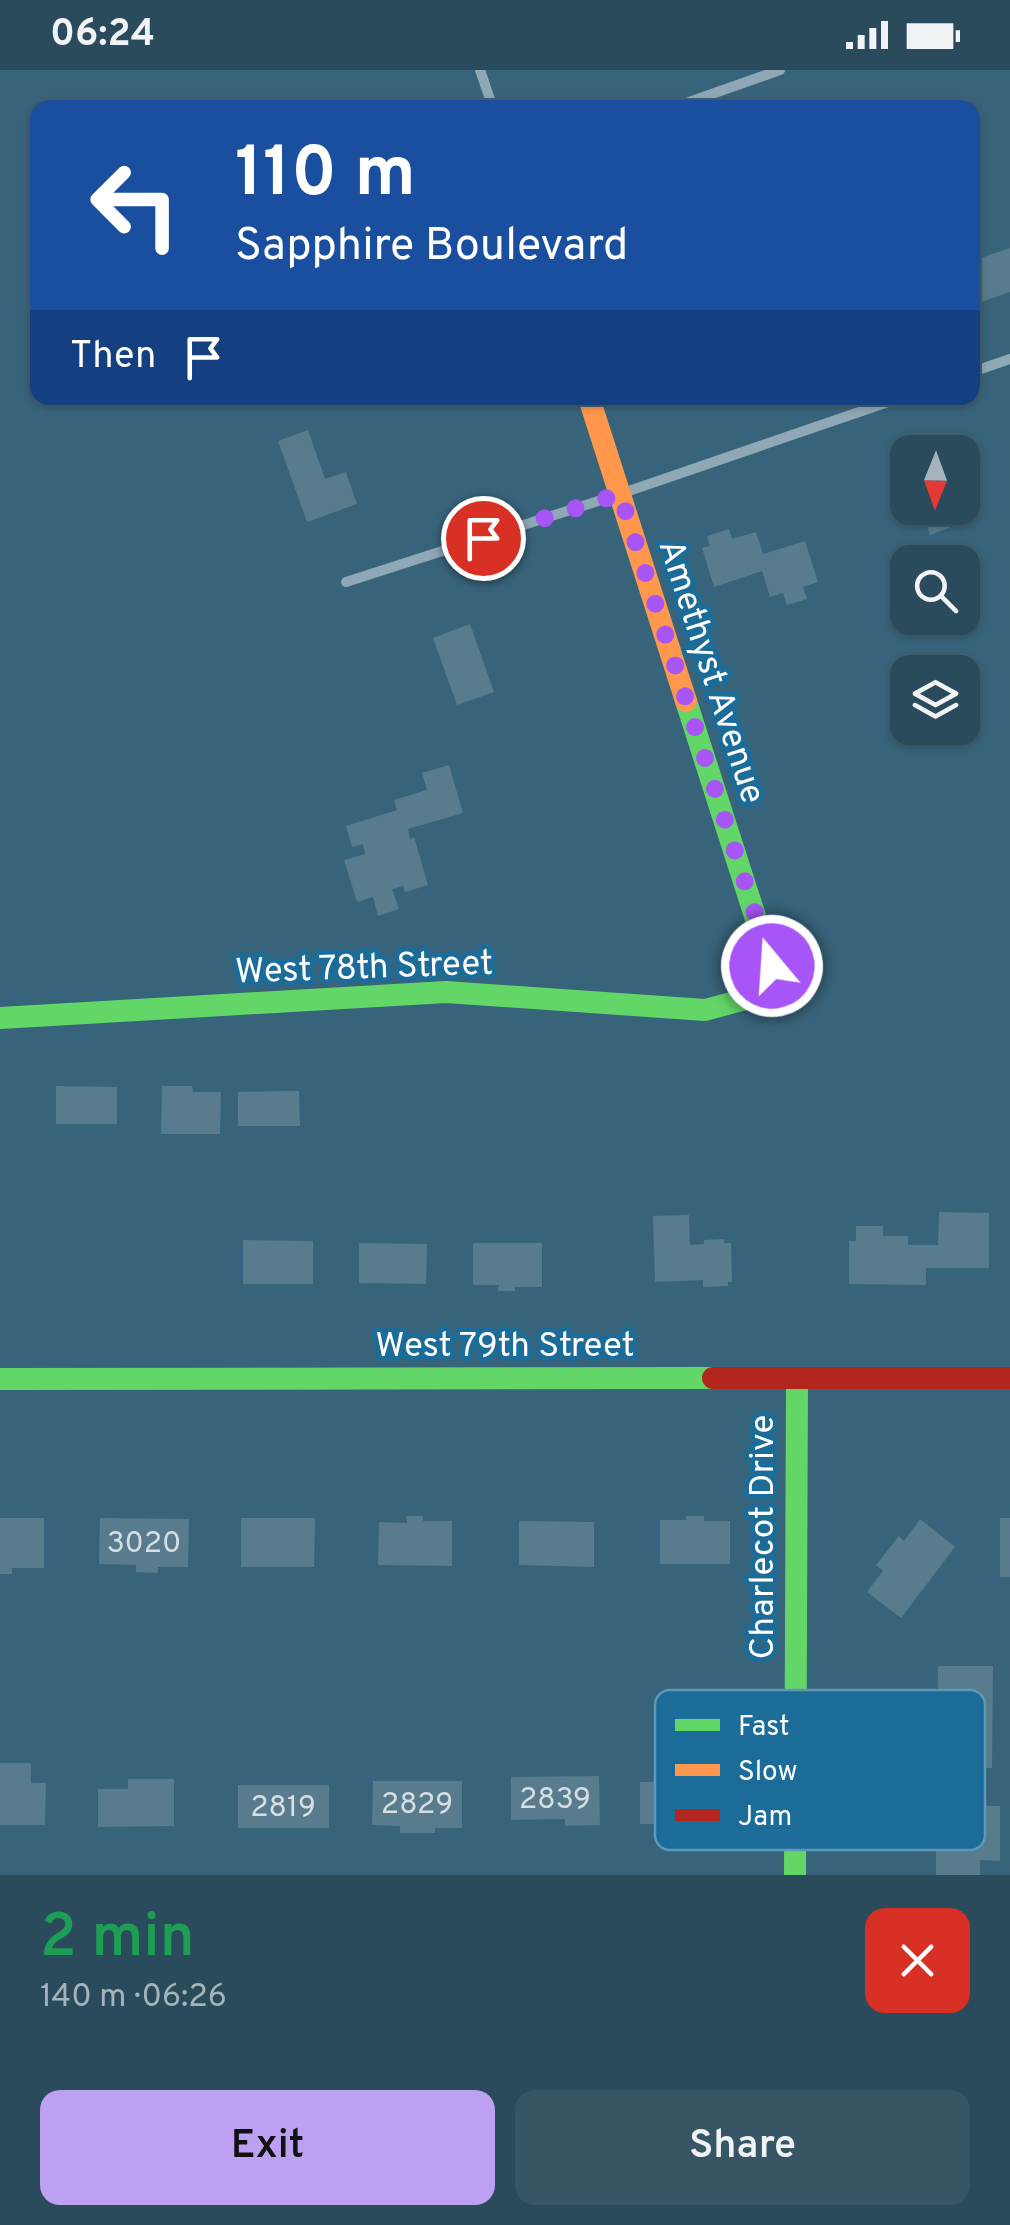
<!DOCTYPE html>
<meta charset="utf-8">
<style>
body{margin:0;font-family:Overpass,sans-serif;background:#365565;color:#f1f3f6;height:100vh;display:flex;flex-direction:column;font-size:38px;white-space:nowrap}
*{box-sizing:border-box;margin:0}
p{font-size:32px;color:#a5b3bb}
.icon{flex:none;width:55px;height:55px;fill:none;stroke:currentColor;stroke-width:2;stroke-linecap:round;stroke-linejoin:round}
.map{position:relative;height:1805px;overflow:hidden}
.sheet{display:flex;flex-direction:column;background:#2a4b5c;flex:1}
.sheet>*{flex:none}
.guide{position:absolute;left:30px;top:30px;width:950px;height:305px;border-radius:20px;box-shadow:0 2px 8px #0004,0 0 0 2px #466372;background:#1a4fa0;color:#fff;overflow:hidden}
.needle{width:65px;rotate:181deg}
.tools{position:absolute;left:890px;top:365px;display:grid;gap:20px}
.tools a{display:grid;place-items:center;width:90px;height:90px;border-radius:20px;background:#2a4b5c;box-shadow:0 2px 8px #0004,0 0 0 2px #466372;font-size:50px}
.pin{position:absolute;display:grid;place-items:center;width:85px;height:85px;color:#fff;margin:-42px;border:5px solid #fff;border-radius:50%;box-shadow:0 2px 10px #0007}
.me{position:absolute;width:110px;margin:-55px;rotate:342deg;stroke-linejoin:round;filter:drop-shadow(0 0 8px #0008)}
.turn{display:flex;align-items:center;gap:35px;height:210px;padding:0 40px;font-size:45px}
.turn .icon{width:130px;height:130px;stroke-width:2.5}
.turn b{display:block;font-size:70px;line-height:85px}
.then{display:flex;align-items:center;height:95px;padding:0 40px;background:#0003;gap:20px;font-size:38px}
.round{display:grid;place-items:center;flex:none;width:105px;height:105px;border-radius:20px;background:#365565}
.summary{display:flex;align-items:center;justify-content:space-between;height:170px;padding:0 40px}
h1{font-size:60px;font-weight:600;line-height:75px;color:#1e9e55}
.primary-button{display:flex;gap:20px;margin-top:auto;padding:20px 40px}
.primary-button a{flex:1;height:115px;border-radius:20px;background:#bca0f2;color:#111;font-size:40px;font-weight:600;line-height:115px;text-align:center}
.primary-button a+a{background:#365565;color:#f1f3f6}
.status{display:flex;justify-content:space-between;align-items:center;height:70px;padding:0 50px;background:#2a4b5c;direction:ltr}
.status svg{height:28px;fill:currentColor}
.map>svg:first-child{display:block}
.building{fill:#587b8d}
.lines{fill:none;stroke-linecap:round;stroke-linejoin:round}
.street{stroke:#8fa8b6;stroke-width:10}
.fast{stroke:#63d668;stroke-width:22}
.slow{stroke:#ff974d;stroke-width:22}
.jam{stroke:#b3261e;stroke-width:22}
.route{stroke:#a855f7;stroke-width:18;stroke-dasharray:0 32.4}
.labels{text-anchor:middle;stroke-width:10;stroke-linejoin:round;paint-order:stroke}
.number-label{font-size:30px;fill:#d5dee2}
.street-label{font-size:35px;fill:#fff;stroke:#1b6c98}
.key{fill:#1b6c98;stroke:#5f98b7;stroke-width:2.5}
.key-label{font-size:28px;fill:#fff}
</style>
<div class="status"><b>06:24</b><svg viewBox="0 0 49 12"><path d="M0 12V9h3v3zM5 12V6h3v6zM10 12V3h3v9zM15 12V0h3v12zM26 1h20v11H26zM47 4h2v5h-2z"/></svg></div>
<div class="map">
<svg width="1010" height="1805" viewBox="0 0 1010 1805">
<rect width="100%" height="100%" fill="#38647b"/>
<g class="building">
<path d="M1010,178v44l-32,11 -3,-10 2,-1 -5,-14v-17z"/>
<path d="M308,360l17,49 21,-7 11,32 -50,18 -29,-81z"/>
<path d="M920,438h36l6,15 -32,12z"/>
<path d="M729,459l3,10 24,-7 7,22 42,-13 13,41 -15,5 4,12 -20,6 -4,-12 -13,4 -8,-26 -48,16 -12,-39 8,-2 -3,-10z"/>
<path d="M470,554l24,68 -37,13 -24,-67z"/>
<path d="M449,695l14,48 -55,16 2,10 4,-2 14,48 -23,7 -2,-6 -11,3 7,20 -21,7 -5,-19 -16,5 -13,-42 21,-6 -2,-10 -11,3 -6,-21 51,-16 -3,-10 33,-10 -5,-17z"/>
<path d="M56,1016l61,1v37h-61z"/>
<path d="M162,1016h30l1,6h28l-1,42h-59z"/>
<path d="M282,1021h17l1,35h-62v-34z"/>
<path d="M939,1142l50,1v55h-63v17l-77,-1v-43h7v-15h27v10h25v9h30z"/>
<path d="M689,1145l1,30 14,-1v-4l20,-1v4h7l1,39h-4v4l-25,1v-7l-48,2 -2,-66z"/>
<path d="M243,1170l70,1v43h-70z"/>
<path d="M359,1173l68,1 -1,40 -67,-1z"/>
<path d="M473,1173h69v44h-27v4h-17l1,-6h-26z"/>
<path d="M406,1446h17v5h29v45l-74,-1 1,-43 28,1z"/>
<path d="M686,1446h18v5h26v43h-70v-44h26z"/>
<path d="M0,1448h44v50h-32v6h-12z"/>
<path d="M100,1448l89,1 -1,48h-30v6l-22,-1v-7l-37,-1z"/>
<path d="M241,1448h74l-1,49h-73z"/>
<rect x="1000" y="1448" width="10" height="59"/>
<path d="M920,1449l35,28 -54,71 -34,-26 16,-21 -7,-6 23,-29 5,5z"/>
<path d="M519,1451l75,1v45l-75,-2z"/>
<path d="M938,1596h55l-1,102h-55z"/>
<path d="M691,1683l39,1v71l-90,-1v-42h51z"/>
<path d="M0,1693h31v20h15l-1,42h-45z"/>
<path d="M599,1706l1,49 -35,1v-7l-54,1v-43z"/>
<path d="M128,1709h46v47l-76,1v-38h30z"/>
<path d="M373,1711h89v47h-27v5h-35v-7l-28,-1z"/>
<rect x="238" y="1715" width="91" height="43"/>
<path d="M936,1736h64v55l-20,-1v15h-44z"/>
</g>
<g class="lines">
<g class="street">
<path d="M480,0l13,38"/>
<path d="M672,38l108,-38"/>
<path d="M972,302l38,-13"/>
<path d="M346,512l274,-88 280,-96"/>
</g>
<g class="fast">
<path d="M0,948l446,-26 259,18 48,-13 18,-31 -85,-265"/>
<path d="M0,1309l713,-1"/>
<path d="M795,1805l2,-497"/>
</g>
<path class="slow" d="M589,328l97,303"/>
<path class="jam" d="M713,1308h297"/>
</g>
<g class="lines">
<path class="route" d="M483,468l137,-44 152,472"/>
</g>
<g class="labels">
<g class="number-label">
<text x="144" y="1482">3020</text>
<text x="555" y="1738">2839</text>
<text x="417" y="1743">2829</text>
<text x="283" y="1746">2819</text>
</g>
<g class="street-label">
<text transform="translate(713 601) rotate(72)" y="12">Amethyst Avenue</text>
<text transform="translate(364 896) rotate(-2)" y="12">West 78th Street</text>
<text x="505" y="1286">West 79th Street</text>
<text transform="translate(761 1467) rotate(-90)" y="12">Charlecot Drive</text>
</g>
</g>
<rect x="655" y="1620" width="330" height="160" rx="15" class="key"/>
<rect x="675" y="1649" width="45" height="12" fill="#63d668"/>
<rect x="675" y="1694" width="45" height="12" fill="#ff974d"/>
<rect x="675" y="1739" width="45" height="12" fill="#b3261e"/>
<g class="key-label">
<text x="738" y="1665">Fast</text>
<text x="738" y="1710">Slow</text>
<text x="738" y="1755">Jam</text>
</g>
</svg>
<div class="tools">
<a><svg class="needle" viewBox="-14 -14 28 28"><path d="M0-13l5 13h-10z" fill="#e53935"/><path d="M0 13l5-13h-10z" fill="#a5b3bb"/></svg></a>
<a><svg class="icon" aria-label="search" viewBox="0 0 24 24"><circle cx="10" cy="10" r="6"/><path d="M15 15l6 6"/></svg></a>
<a><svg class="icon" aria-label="layers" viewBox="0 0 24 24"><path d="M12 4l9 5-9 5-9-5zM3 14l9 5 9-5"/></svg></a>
</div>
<div class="pin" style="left:483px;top:468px;background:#d93025"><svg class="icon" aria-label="arrive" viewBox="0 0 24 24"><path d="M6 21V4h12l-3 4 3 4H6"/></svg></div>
<svg class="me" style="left:772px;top:896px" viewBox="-20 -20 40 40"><circle r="17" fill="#a855f7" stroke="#fff" stroke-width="3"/><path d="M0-11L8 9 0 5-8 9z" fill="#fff"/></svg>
<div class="guide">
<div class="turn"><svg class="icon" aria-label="left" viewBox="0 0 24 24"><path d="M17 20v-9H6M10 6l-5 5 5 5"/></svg><div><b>110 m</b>Sapphire Boulevard</div></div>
<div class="then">Then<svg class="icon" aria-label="arrive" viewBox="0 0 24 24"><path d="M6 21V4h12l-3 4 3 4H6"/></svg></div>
</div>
</div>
<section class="sheet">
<div class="summary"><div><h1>2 min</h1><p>140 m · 06:26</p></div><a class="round" style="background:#d93025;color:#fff"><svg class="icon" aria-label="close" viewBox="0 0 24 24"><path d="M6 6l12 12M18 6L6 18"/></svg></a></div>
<div class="primary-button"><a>Exit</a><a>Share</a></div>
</section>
